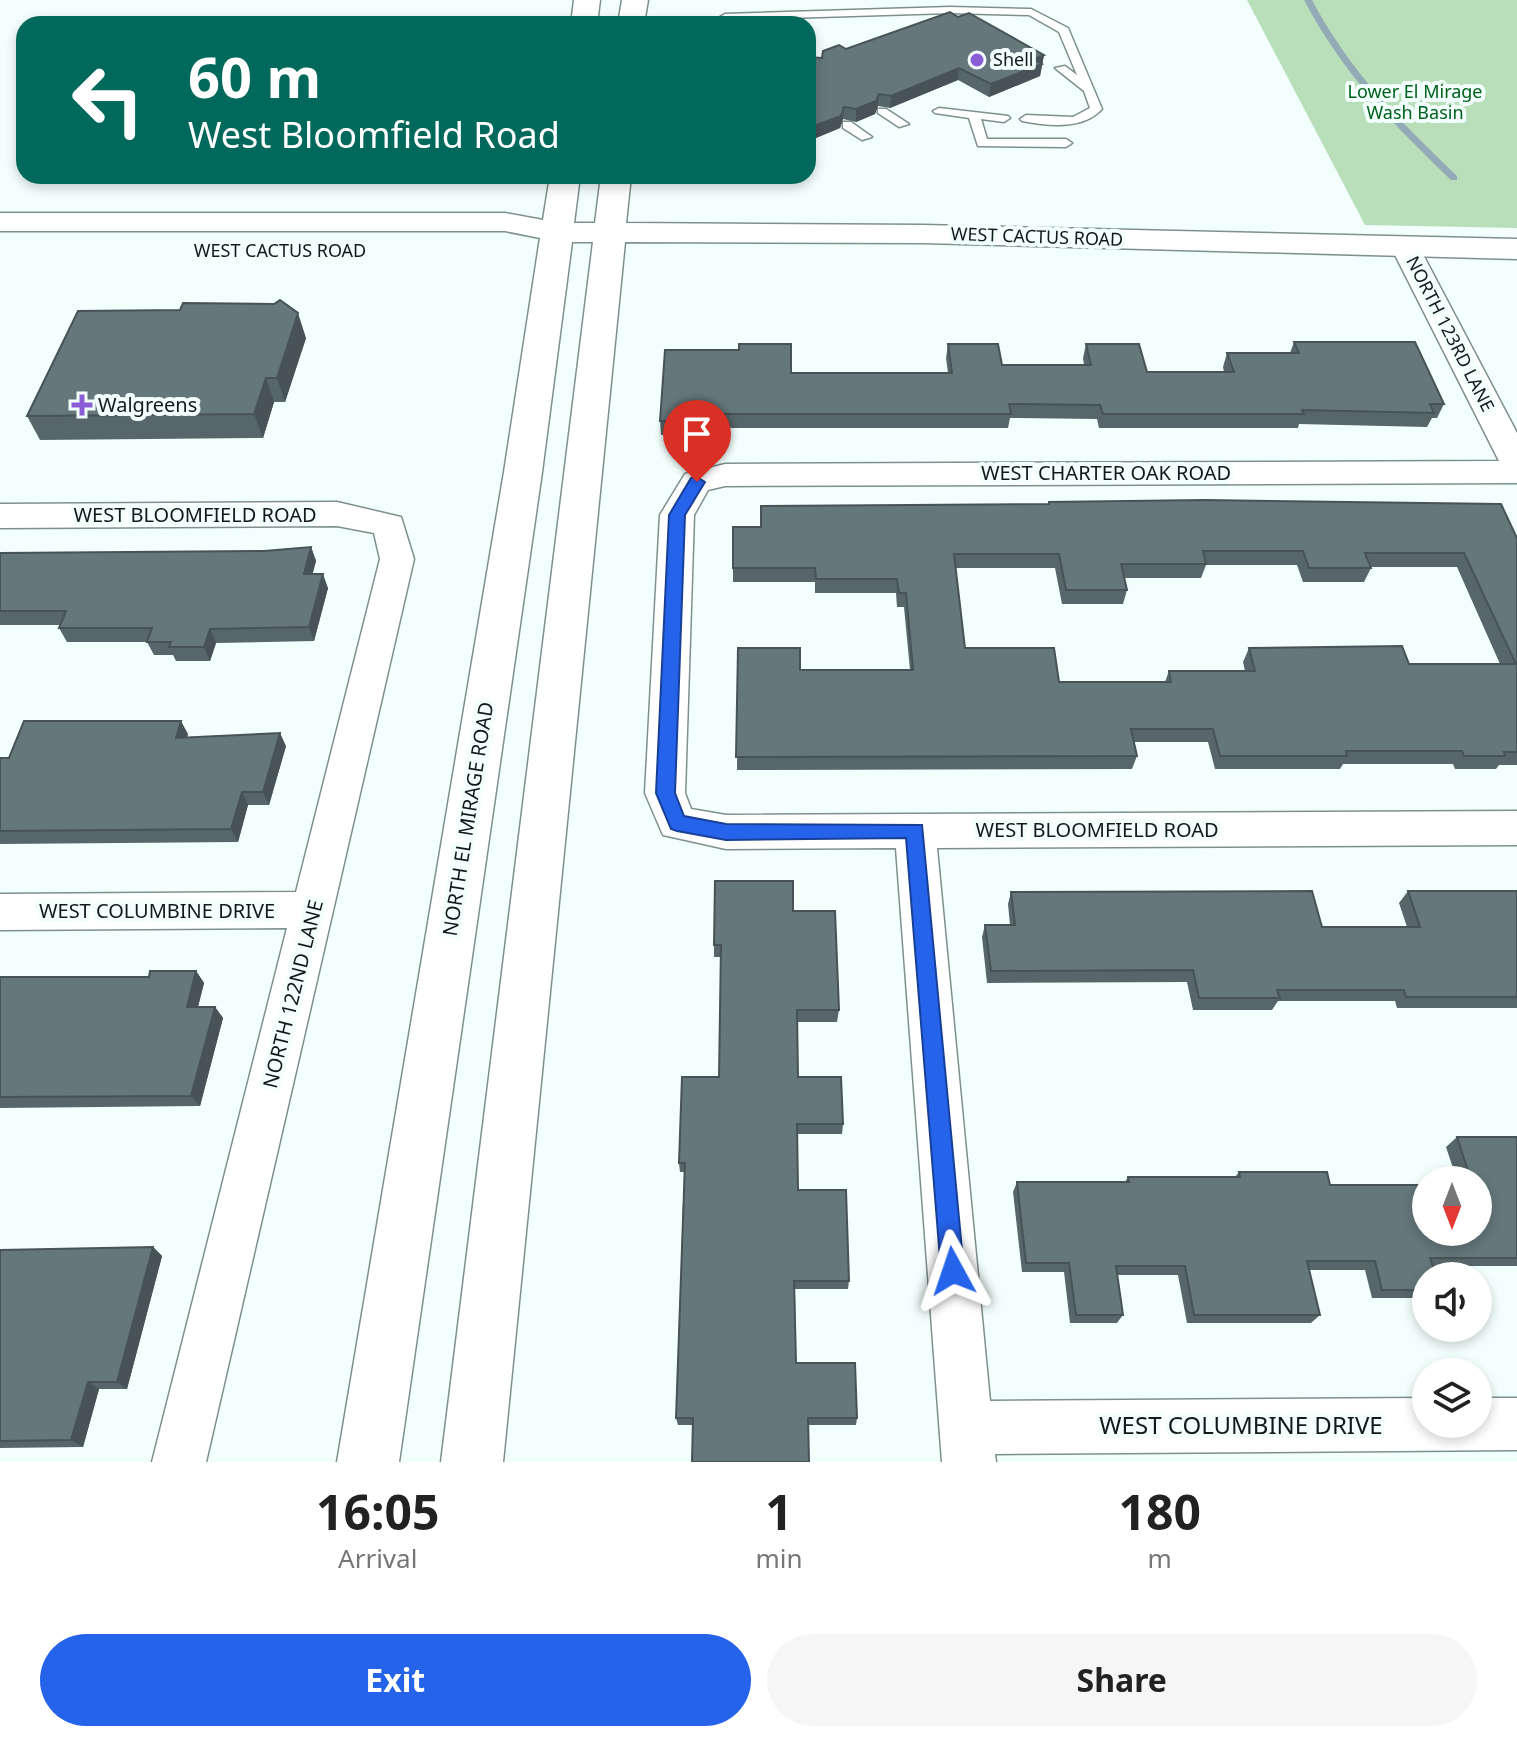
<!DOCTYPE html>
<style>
body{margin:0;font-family:"Noto Sans",sans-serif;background:#f6f6f6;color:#222;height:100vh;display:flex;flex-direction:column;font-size:30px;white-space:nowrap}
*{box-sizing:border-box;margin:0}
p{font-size:26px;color:#767676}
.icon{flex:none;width:44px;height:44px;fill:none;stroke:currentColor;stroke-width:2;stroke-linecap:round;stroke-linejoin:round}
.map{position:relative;height:1462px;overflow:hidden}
.details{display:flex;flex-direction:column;background:#fff;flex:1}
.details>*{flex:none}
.top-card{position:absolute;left:16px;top:16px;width:800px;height:168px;border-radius:24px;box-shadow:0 4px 12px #0003;background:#00695c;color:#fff;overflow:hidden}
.needle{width:52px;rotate:180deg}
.tools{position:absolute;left:1412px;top:1166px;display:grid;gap:16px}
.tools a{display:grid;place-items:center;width:80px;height:80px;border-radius:50%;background:#fff;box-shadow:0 4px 12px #0003;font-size:40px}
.pin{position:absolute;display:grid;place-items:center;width:68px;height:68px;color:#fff;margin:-82px -34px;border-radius:50% 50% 50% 0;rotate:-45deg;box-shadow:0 0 8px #0007}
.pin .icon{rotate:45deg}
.me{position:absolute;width:88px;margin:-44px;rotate:355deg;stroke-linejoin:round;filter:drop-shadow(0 0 6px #0008)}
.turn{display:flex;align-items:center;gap:28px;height:168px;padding:0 40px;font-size:36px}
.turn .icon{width:104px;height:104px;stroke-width:2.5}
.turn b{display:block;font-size:56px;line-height:68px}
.eta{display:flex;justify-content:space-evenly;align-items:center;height:136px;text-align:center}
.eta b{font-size:48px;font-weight:700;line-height:56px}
.action{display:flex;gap:16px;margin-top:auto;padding:16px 40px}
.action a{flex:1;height:92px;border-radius:48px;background:#2563eb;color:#fff;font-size:32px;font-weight:700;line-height:92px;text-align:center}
.action a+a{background:#f6f6f6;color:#222}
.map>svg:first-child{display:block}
.green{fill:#b8dfba}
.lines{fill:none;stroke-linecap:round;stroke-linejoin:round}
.stream{fill:#93abb6;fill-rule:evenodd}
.lane-casing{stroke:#7d908e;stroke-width:3}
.street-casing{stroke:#7d908e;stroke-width:3}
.secondary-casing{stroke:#7d908e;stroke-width:3}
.lane{fill:#fff;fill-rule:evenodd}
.street{fill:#fff;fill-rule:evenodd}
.secondary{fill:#fff;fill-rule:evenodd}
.wall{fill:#57666a;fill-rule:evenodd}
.shaded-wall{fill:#475356}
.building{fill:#65777b;stroke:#475356;stroke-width:2;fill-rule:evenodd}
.route{fill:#2563eb;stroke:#184099;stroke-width:2}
.poi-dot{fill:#8a5dd7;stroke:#f2fffd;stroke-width:3}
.labels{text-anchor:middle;stroke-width:8;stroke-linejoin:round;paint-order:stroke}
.far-poi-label{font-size:18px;fill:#121919;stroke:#f2fffd;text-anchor:start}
.far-park-label{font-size:18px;fill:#00611b;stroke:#f2fffd}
.far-street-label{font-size:18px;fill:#121919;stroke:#f2fffd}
.poi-label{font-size:20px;fill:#121919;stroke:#f2fffd;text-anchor:start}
.street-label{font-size:20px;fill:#121919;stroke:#f2fffd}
.near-street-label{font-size:24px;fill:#121919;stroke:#f2fffd}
</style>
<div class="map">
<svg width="1517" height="1462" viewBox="0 0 1517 1462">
<rect width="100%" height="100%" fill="#f2fffd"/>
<path class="green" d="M1247,0h270v228l-152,-3z"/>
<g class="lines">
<path class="stream" d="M1304,0h8c39,73 86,119 145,176v4h-6c-59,-57 -108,-106 -147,-180z"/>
<g class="lane-casing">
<g id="lane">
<path d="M950,7l81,2 37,19 34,81c-19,21 -54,17 -80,12l-2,-2 6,-4 47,2 17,-9 -6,-17 -29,-23 10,-2 12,9 -18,-43 -30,-17 -79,-2 -225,7 -5,-3 5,-3z"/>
<path d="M939,108l69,8 2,2 -6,4 -23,-3 6,20h79l6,4 -6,4 -88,-1 -9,-28 -34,-5 -2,-2z"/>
<path d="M878,109h8l23,15 -10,3 -21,-14z"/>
<path d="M843,122h8l21,15 -10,3 -19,-12z"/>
</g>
</g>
<g class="street-casing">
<g id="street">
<path d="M1405,239l10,2 4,6 98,186v50l-792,3 -17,4 -14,25 -9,278 6,16 35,6 791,-4v34l-580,3 53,553 436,-3v26h52v-26h39v52l-522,4 1,8h-54l-46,-614 -170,1 -63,-14 -18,-42 15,-278 25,-41 40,-10 774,-3 -108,-214 4,-6z"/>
<path d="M337,502l64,15 13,42 -208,903h-54l135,-534 -287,2v-36l296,-2 84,-333 -6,-26 -37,-7 -337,2v-24z"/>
</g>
</g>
<g class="secondary-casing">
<g id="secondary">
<path d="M574,0h26l-3,24h-26z"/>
<path d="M622,0h26l-4,24h-26z"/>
<path d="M550,176h30l-6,47h21l6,-47h30l-5,47 297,2 594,14v20l-594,-16 -298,-1 -122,1220h-62l152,-1220h-21l-30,230 -143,990h-62l167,-990 36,-234 -35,-7h-505v-18h505l38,7z"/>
</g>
</g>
<use href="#lane" class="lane"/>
<use href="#street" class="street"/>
<use href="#secondary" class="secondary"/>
</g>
<g class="wall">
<path d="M958,17l86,38 -4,21 -51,21 -31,-17 -68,28 -12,-2 -3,8 -19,8 -13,-3 -3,9 -29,12 -3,-2v-81l14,1 24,-9z"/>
<path d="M180,310l126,28 -21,64h-11l-11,36 -223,2 -13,-24z"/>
<path d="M1294,342l150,62 -7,14h-5l-5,9 -128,-3 -1,4h-199l-2,-9 -87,-1 -2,10h-312v7h-35l-1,-14 131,-48h157l-2,-15 2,-14 54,21h82l-1,-7 3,-14 61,28h77l-1,-5 4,-14h63z"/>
<path d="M1049,502l468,36v227h-18l-3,4h-41l-2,-5h-110l-3,5h-125l-7,-27h-74l3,14 -5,13 -395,1 1,-122 62,22h110l-6,-63h-7l-1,-14h-81v-11h-82v-55h28l287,-23zM1206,565h91l6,17h61l7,-14 -1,-1h87l43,97h-91l-160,-16 -6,14 2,9h-76l-4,11h-106l-94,-34 -10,-80h100l7,36h61l4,-14 -3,-12h77z"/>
<path d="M311,547l5,14 -4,13 16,14 -14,53 -98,2 -6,18h-34l-3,-6h-19l-7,-13h-80l-8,-14 1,-3h-60v-72l264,-2z"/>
<path d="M188,734l-1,3 99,9 -17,59h-21l-10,37 -238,2v-86h9z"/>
<path d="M1408,891h109v117h-120l-2,-7h-117l-6,9h-79l-6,-28 -200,1 -5,-46 3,-12h25l-2,-21 3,-12 311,35h85l-8,-24z"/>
<path d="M793,911l46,99 -2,12h-40l1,55 45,47 -1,10h-45l1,56 51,91 -1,8h-53l1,74 61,55 -1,7h-178l-2,-7 8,-246h-4l-1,-9 40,-86 2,-120h-7v-12z"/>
<path d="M196,971l8,12 -6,24h17l8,11 -23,88 -200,2v-131h149z"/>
<path d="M1457,1137h60v129h-84l-7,10v22h-54l-7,-28h-56l11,45 -9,8h-124l-9,-48h-61l6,40 -6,8h-47l-6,-51h-42l-9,-80 4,-10h108l3,-5h107l4,-5 91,13 96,47 52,-52h-21l-11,-33z"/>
<path d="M153,1247l9,9 -35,133h-28l-16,58 -83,1v-198z"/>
</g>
<g class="shaded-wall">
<path d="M1044,55l-4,21 -51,21 2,-13 43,-25z"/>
<path d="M959,68l-1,12 -68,28 1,-12z"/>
<path d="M879,94l-1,12 -3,8 -19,8v-13z"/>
<path d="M844,107l-1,12 -3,9 -29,12v-13z"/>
<path d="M298,313l8,25 -21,64 -8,-24z"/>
<path d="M266,378l8,24 -11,36 -9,-24z"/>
<path d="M311,547l5,14 -7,27 -5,-14z"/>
<path d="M323,574l5,14 -14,53 -5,-14z"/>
<path d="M210,629l6,14 -6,18 -6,-14z"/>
<path d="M181,721l7,13 -5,17 -7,-13z"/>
<path d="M280,733l6,13 -17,59 -6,-13z"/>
<path d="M242,792l6,13 -10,37 -7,-13z"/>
<path d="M196,971l8,12 -9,35 -8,-11z"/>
<path d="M215,1007l8,11 -23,88 -9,-10z"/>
<path d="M153,1247l9,9 -35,133 -10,-7z"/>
<path d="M88,1382l11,7 -16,58 -12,-7z"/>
</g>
<g class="building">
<path d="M950,12l8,5 11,-4 75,42 -10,4 8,5 -51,20 -32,-16 -68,28 -12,-2 -3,7 -20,8 -12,-2 -3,9 -30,11 -3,-2v-68l14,1 1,-7 16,-6 7,4z"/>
<path d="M280,300l18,13 -21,65h-11l-12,36 -227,2 51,-105 102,-1 3,-7 91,1z"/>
<path d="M1294,342h121l29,62h-14l4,9 -132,-3 2,4h-201l-3,-9 -91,-1 2,10h-315l-1,7h-35l5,-71h74v-6h52v29h161l-4,-29h50l4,21h89l-5,-21h53l8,28h87l-7,-19h72z"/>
<path d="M1205,500l296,4 16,34v214h-13l1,4h-41l-2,-5h-116l1,5h-127l-7,-27h-82l6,27 -401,1 2,-109h62v22h113l-7,-77h-7l-2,-14h-81l-1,-11h-82v-41h28v-21l288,-2v-2zM1203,551h100l6,17h62l-6,-15h99l52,111h-107l-7,-18 -153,2 6,23h-86l2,11h-112l-5,-34h-89l-11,-94h105l7,36h61l-6,-26h85z"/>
<path d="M311,547l-7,27h19l-14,53 -99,2 -6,18h-35l2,-5h-24l5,-14h-93l7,-17h-66v-58l264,-2z"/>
<path d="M24,721h157l-5,17 104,-5 -17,59h-21l-11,37 -231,2v-73h9z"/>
<path d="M715,881h78v30h42l4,99h-42l1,67h43l2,47h-46l1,66h48l3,91h-55l2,82h59l2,55h-49l1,44h-117l1,-44h-17l9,-255h-6l3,-86h37l2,-132h-7z"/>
<path d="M1312,891l10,36h98l-12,-36h109v106h-111l-2,-7h-127l3,8h-81l-6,-28 -202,1 -6,-46h30l-4,-33z"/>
<path d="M150,971h46l-9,36h28l-24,89 -191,1v-120h149z"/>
<path d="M1457,1137h60v121h-87l6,18h-10v14h-44l-7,-29h-68l13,54h-126l-9,-49h-69l7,49h-47l-7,-52h-43l-9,-81h112l-1,-5h112l-1,-5h88l3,13h96v47h52v-52h-7z"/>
<path d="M153,1247l-36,135h-29l-17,58 -71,1v-191z"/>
</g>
<path class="route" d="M697,477l8,5 -20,33 -10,278 9,23 42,8 196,1 42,446 -3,8 -8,4 -9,-4 -3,-8 -35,-433 -180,2 -49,-9 -6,-2 -15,-36 13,-278 22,-37z"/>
<g class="poi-dot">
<circle cx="977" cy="60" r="8"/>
<path d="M78 393h8v8h8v8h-8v8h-8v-8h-8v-8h8z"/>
</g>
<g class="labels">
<g class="far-poi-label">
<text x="993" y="66">Shell</text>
</g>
<g class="far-park-label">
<text x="1415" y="98">Lower El Mirage<tspan x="1415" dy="21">Wash Basin</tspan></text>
</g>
<g class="far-street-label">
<text transform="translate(1037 237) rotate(2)" y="6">WEST CACTUS ROAD</text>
<text x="280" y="257">WEST CACTUS ROAD</text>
<text transform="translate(1450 334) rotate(63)" y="6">NORTH 123RD LANE</text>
</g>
<g class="poi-label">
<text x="98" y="412">Walgreens</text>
</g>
<g class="street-label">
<text x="1106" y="480">WEST CHARTER OAK ROAD</text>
<text x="195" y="522">WEST BLOOMFIELD ROAD</text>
<text transform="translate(468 819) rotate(-81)" y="7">NORTH EL MIRAGE ROAD</text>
<text x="1097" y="837">WEST BLOOMFIELD ROAD</text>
<text x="157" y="918">WEST COLUMBINE DRIVE</text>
<text transform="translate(293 994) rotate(-76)" y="7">NORTH 122ND LANE</text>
</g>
<g class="near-street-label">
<text x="1241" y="1434">WEST COLUMBINE DRIVE</text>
</g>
</g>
</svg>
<div class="tools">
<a><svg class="needle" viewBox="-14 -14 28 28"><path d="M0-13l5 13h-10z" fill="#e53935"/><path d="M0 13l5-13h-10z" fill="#767676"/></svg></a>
<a><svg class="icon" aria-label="sound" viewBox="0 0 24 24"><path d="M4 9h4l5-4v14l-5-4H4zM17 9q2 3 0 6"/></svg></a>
<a><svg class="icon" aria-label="layers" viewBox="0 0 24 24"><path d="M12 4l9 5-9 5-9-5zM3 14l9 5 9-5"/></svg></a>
</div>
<div class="pin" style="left:697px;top:482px;background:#d93025"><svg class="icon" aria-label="arrive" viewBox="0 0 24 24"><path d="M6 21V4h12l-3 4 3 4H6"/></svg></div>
<svg class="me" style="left:953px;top:1271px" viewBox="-20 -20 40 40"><path d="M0-17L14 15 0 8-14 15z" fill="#2563eb" stroke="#fff" stroke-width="4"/></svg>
<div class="top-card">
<div class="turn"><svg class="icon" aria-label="left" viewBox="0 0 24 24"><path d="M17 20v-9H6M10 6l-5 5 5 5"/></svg><div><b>60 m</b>West Bloomfield Road</div></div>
</div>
</div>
<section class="details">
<div class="eta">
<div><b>16:05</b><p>Arrival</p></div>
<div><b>1</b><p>min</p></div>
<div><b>180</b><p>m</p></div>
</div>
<div class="action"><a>Exit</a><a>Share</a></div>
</section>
